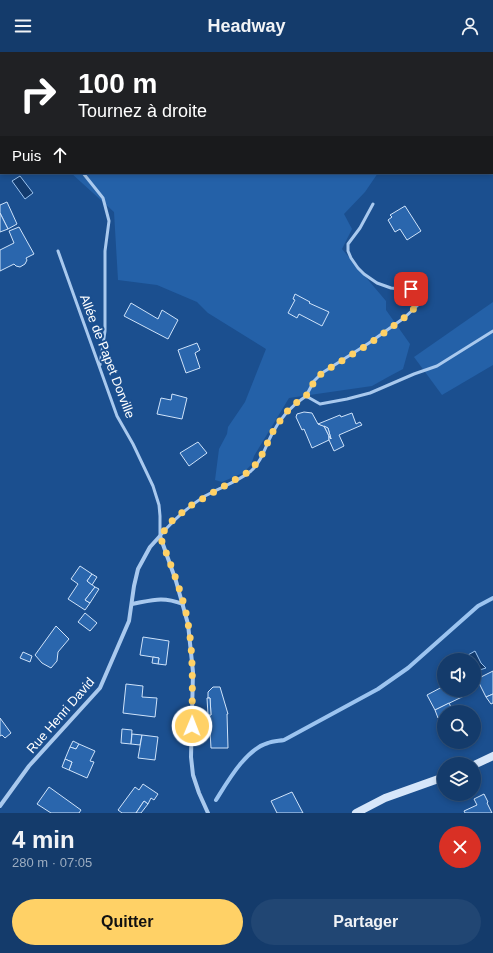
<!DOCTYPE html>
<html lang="fr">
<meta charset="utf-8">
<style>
body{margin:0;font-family:Helvetica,sans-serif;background:#214673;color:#f1f3f6;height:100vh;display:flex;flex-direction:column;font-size:15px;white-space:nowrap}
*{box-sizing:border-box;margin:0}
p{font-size:13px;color:#9dadc1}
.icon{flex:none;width:22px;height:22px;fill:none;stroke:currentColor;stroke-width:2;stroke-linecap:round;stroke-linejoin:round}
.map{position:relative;height:761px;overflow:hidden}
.drawer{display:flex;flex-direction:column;background:#143b6b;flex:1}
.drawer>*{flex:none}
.hud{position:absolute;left:0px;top:0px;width:493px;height:122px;box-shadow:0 2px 6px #0003,0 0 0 1px #33557e;background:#202124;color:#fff;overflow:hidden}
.buttons{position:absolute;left:437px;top:601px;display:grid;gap:8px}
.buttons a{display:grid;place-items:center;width:44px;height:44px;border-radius:50%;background:#143b6b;box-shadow:0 2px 6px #0003,0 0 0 1px #33557e;font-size:20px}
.pin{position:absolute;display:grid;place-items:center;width:34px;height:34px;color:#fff;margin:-17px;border-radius:8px;box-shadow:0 2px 6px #0006}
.me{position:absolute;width:44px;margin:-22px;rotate:1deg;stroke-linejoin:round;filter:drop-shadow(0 0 3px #0008)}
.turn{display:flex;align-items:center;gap:14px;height:84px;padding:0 12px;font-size:18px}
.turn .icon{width:52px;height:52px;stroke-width:2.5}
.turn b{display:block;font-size:28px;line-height:34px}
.then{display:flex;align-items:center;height:38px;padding:0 12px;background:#0003;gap:8px;font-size:15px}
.round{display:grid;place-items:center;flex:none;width:42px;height:42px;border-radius:21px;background:#214673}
.head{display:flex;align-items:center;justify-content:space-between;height:68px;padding:0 12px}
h1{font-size:24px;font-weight:700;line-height:30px}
.cta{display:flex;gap:8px;margin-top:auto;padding:8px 12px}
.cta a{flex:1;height:46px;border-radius:24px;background:#ffd166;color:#111;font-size:16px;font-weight:700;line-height:46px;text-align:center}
.cta a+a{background:#214673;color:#f1f3f6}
header{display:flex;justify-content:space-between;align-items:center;height:52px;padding:0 12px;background:#143b6b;font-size:18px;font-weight:700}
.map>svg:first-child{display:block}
.green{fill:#2461a8}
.water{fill:#123a6d;stroke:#9cc4f0}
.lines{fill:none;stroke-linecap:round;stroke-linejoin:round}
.stream{stroke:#9cc4f0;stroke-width:4}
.building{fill:#2a66ad;stroke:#cfe3fa}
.service{stroke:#a9c9ee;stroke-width:3}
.minor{stroke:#a9c9ee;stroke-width:4}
.secondary{stroke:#d6e6fa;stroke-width:8}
.route{stroke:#ffd166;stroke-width:7;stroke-dasharray:0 12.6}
.labels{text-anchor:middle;stroke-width:4;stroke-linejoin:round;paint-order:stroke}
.street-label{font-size:13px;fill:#fff;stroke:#1b4f8f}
</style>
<header><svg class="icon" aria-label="menu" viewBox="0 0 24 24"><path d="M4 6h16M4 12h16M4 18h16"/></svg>Headway<svg class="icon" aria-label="person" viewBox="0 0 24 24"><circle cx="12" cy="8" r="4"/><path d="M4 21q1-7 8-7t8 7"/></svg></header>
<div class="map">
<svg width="493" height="761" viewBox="0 0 493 761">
<rect width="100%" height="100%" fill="#1b4f8f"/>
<g class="green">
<path d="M0,0h481l-480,1v120h3l-4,2z"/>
<path d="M71,121h307l-13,19 -21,22 8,15 -10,20 44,52v9l24,34 -7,25 -15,8 -16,9 -83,12 -35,58 -3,9 -8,8 -21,9 -7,-2 4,-31 8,-15 1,-7 17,-25 21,-53 -58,-36 -11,-11 -40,-17 -39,-5 -4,-68z"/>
<path d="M493,250v63l-51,30 -28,-38z"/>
</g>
<g class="water">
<path d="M20,124l13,17 -8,6 -13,-18z"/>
<path d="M475,599l6,12 5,5 -10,3 -2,-4v-7h-3l-3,-5z"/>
</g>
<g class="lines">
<path class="stream" d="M216,748c12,-19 30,-51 52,-57 5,-2 11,-2 16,-3l94,-51 30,-21 70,-62 15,-8"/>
</g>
<g class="building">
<path d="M7,150l10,22 -9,5 -8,-16v-8z"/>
<path d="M405,154l16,25 -14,9 -7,-11 -5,3 -7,-12 4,-3 -2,-2z"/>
<path d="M0,161l8,16 -8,3z"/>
<path d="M19,175l15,27 -8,4 1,2 -2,4 -5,3 -4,-1 -2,-2 -14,7v-21l14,-7 -5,-12z"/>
<path d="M295,242l15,8 -1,1 20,9 -7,14 -23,-12 -2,4 -9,-5 7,-13 -2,-1z"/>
<path d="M131,251l27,16 4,-9 16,10 -10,19 -44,-23z"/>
<path d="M197,291l3,7 -5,3 5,15 -14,5 -8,-23z"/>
<path d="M172,342l15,4 -5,21 -25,-5 4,-16 10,2z"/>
<path d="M304,360l8,1 6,11 6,2 5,10v4l-17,8 -8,-19 -2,1 -6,-13 1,-3z"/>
<path d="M352,361l4,11 4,-2 2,3 -23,10 5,11 -10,5 -5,-11v-4l2,3 -3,-11 -10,-4 22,-9 1,2z"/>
<path d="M324,374l4,2 3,11 -2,-3z"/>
<path d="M198,390l9,11 -18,13 -9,-13z"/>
<path d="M80,514l12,8 -5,7 8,6 -10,13 5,3 -5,7 -17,-11 10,-15 -7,-5z"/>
<path d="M92,522l5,3 -5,8 -5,-4z"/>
<path d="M95,535l4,2 -9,14 -5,-3z"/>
<path d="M85,561l12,10 -7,8 -12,-9z"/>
<path d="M56,574l13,13 -11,13 -1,9 -6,7 -9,-5 -7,-8z"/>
<path d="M143,585l26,4 -3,24 -8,-1 1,-6 -19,-3z"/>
<path d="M23,600l9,4 -2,6 -10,-4z"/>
<path d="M153,605l6,1 -1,6 -6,-1z"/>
<path d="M493,619v23l-7,3 -9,-18z"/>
<path d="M126,632l17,2 -1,11 15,1 -2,19 -32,-4z"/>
<path d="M444,634v4h17l3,6 -29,14 -8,-15z"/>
<path d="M213,635h7l8,27h-1l1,34h-17l-2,-33h2l-1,-17h-2v-6z"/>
<path d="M493,642v9l-2,1 -5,-7z"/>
<path d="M207,646h3l1,17h-3z"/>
<path d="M449,651l4,8 -9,1v3l-6,3 -3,-8z"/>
<path d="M0,666l11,15 -6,5 -3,-3 -2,1z"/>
<path d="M122,677l10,1 -1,14 -10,-1z"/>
<path d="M132,682l10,1 -2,10 -9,-1z"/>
<path d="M142,683l16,2 -3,23 -17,-2z"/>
<path d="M73,689l6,3 -3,5 -6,-2z"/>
<path d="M79,692l16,7 -5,10 4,1 -7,16 -18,-8 3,-8 -7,-3 5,-12 6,2z"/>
<path d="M65,707l7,3 -3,8 -7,-3z"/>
<path d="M143,732l15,10 -4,6 -3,-2 -3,6 -4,-3 -8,12h-14l-4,-3 17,-23 4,3z"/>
<path d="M49,735l32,23 -2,3h-28l-14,-9z"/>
<path d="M292,740l11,21h-26l-6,-12z"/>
<path d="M484,742l4,8 -1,1 5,10h-27l-1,-2 13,-6 -3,-6z"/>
<path d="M144,749l4,3 -7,9h-5z"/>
</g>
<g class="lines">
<g class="service">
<path d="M14,0v1"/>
<path d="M83,121l20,25 6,23 -4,30v80l-5,34"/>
<path d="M58,199l59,165 16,28 20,42 6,19 1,11v20"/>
<path d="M306,344l8,-15 8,-8 47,-30 35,-25 15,-14 2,-6 -3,-7 -27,-3 -14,-5 -13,-9 -6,-6 -7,-10 -3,-7v-7l12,-16 13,-24"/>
<path d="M306,344l14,8 27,-5 23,-6 44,-19 23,-8 56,-35"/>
<path d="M160,484c13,-16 28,-29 45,-40 14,-8 34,-15 46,-25 11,-10 14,-24 21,-37 8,-16 19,-28 34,-38"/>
</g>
<g class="minor">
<path d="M132,552c21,-4 30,-8 51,0"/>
<path d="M0,754l29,-40 71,-78 29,-67 5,-35 4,-17 12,-22 10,-11 16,45 12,43 5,48 -2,85 2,18 6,18 9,20"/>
</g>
<g class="secondary">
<path d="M474,713l19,-9"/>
<path d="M356,761l29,-15 59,-21"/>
</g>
</g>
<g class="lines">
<path class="route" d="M192,674c0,-34 2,-69 -4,-103 -5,-30 -18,-59 -28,-87l12,-15 18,-15 60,-35 10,-12 12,-26 12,-18 8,-9 14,-10 8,-14 8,-9 47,-29 35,-26 15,-14 2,-6 -1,-4 -2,-3 -7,-2"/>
</g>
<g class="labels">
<g class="street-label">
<text transform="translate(108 304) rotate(69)" y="5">Allée de Papet Dorville</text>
<text transform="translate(60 663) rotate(-49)" y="5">Rue Henri David</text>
</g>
</g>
</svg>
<div class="buttons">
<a><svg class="icon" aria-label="sound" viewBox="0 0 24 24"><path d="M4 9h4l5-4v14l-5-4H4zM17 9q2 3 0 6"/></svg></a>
<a><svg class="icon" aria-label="search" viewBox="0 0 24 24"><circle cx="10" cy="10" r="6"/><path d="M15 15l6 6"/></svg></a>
<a><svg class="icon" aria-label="layers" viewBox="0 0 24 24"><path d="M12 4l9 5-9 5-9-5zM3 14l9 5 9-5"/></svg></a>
</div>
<div class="pin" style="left:411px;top:237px;background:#d93025"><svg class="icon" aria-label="arrive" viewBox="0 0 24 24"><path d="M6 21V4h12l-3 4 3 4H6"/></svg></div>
<svg class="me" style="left:192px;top:674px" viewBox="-20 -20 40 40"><circle r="17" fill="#ffd166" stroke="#fff" stroke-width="3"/><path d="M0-11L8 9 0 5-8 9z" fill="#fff"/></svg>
<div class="hud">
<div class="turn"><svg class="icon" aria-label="right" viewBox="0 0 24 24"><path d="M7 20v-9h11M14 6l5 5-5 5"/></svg><div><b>100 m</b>Tournez à droite</div></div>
<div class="then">Puis<svg class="icon" aria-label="ahead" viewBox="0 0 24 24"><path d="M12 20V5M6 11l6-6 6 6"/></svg></div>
</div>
</div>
<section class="drawer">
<div class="head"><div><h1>4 min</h1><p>280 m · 07:05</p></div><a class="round" style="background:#d93025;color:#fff"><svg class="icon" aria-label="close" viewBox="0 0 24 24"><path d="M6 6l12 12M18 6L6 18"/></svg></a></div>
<div class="cta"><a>Quitter</a><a>Partager</a></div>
</section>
